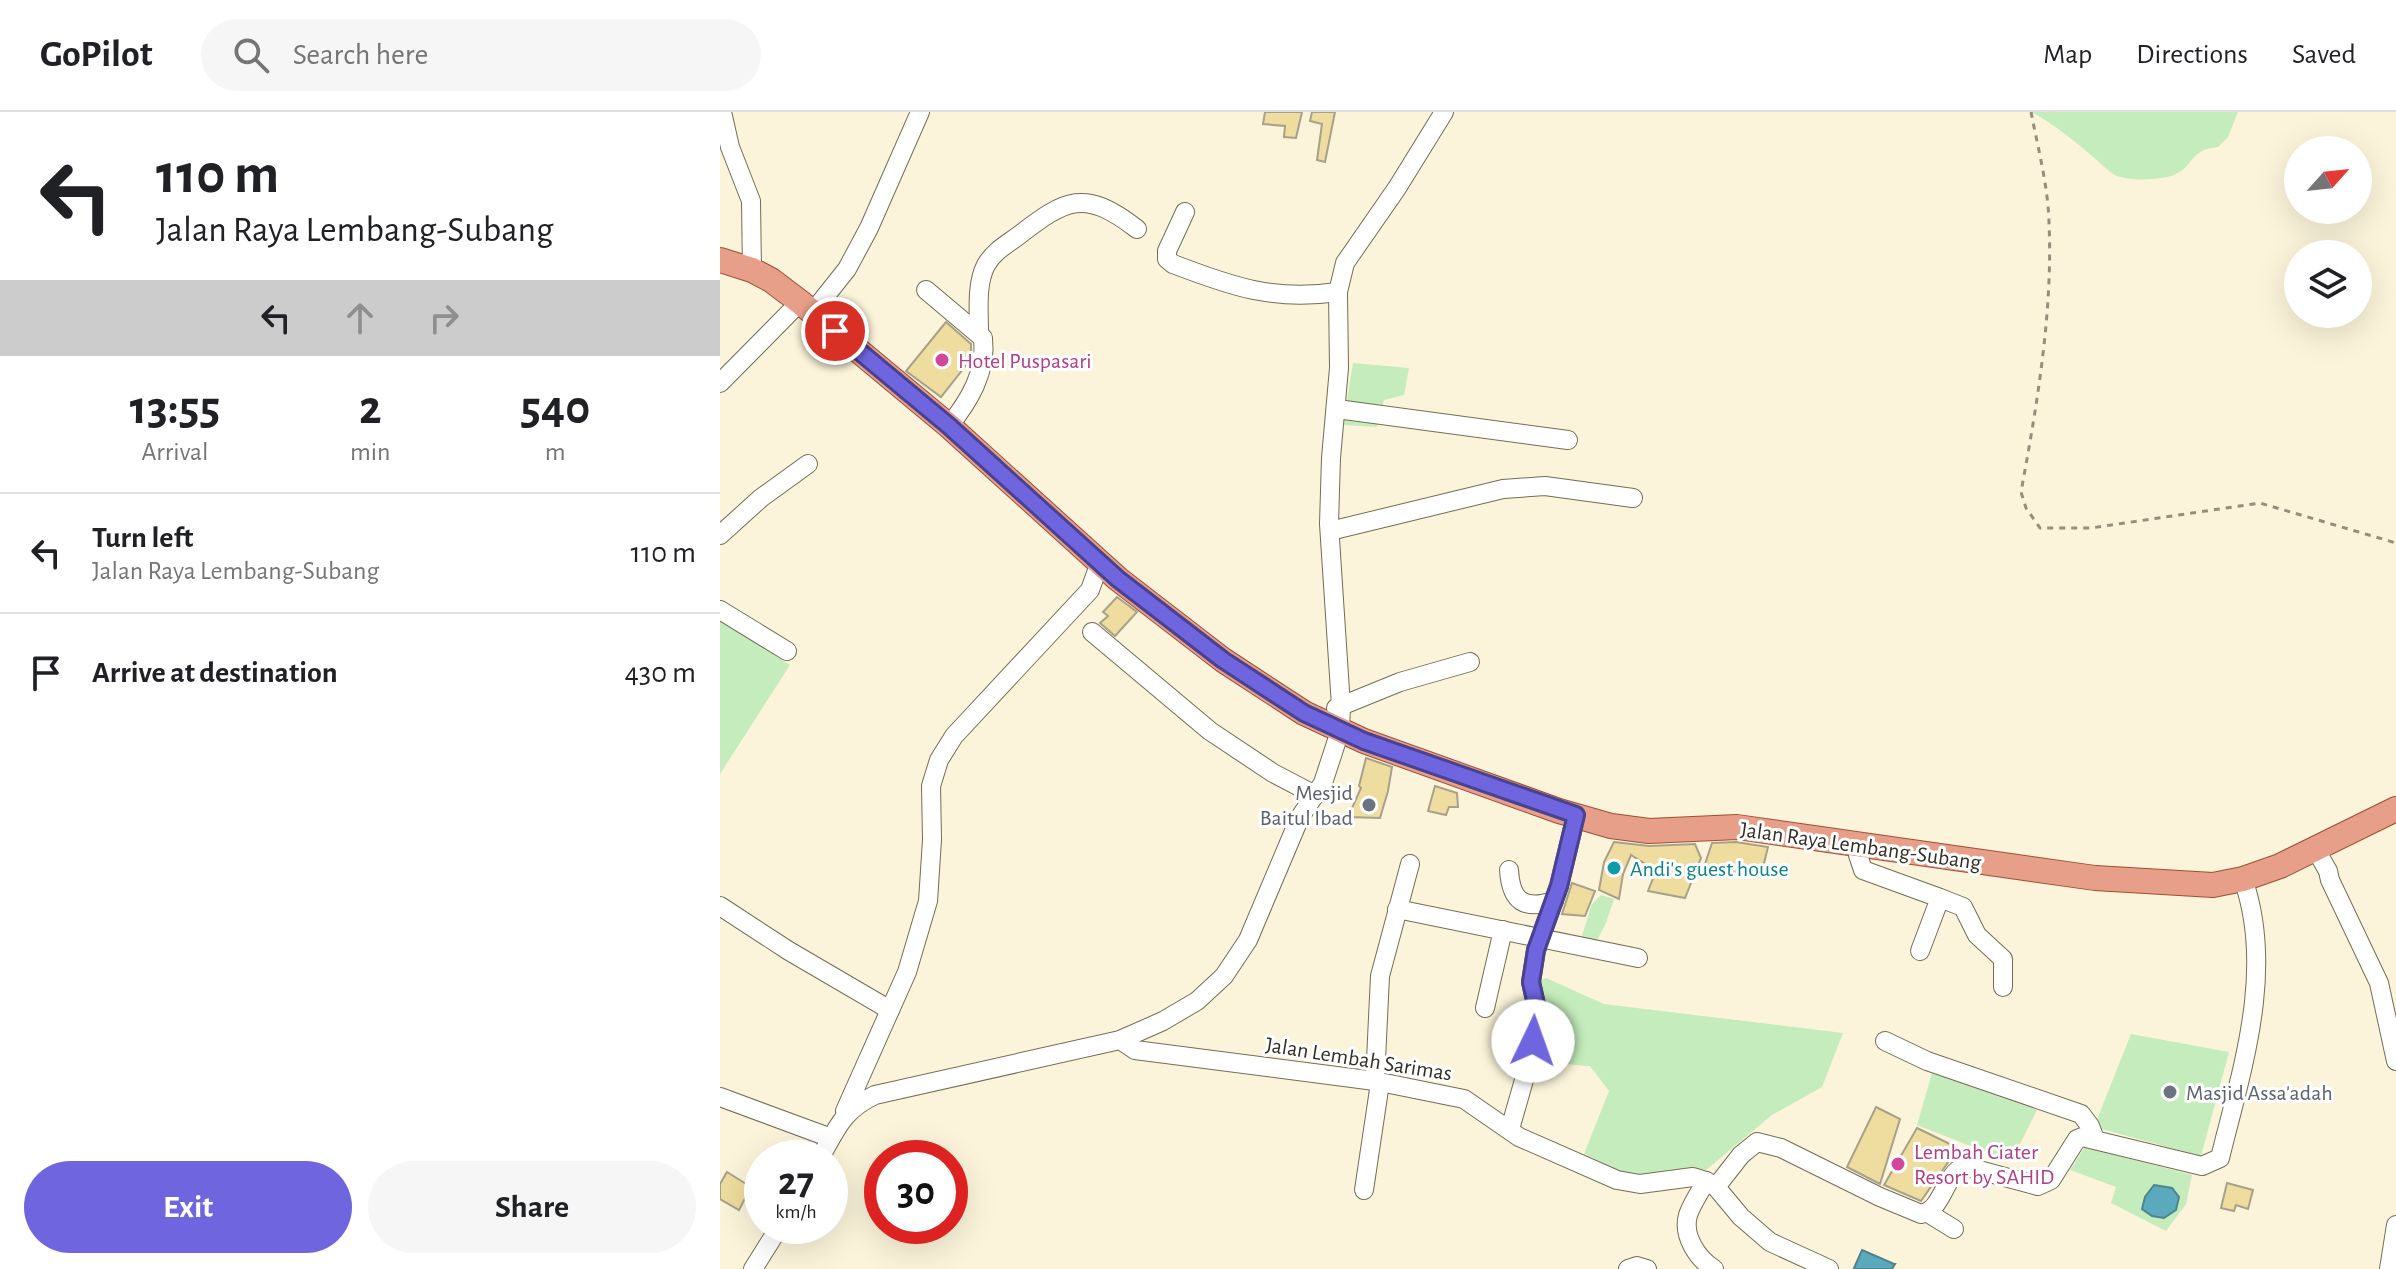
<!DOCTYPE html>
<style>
body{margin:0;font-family:"Alegreya Sans",sans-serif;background:#f6f6f6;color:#202124;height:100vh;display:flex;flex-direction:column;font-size:30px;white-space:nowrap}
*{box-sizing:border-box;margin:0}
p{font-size:26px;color:#757577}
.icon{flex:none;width:44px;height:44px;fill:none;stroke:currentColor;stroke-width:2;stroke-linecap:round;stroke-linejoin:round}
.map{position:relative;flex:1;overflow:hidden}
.sheet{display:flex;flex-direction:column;background:#fff;width:720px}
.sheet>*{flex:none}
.top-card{background:#fff;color:#202124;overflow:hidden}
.needle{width:52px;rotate:63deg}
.buttons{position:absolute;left:1564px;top:24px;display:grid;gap:16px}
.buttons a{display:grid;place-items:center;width:88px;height:88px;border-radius:50%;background:#fff;box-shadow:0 8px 32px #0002;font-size:40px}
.speed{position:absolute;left:24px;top:1028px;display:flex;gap:16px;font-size:40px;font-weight:700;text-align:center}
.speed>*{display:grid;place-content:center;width:104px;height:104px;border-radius:50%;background:#fff;box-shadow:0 8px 32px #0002;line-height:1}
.speed small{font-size:20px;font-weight:400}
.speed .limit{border:12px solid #d22;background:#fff;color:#111}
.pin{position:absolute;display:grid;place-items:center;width:68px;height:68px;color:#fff;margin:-34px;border:4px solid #fff;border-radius:50%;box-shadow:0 2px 8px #0007}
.me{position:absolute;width:88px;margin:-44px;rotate:3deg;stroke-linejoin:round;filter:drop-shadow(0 0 6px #0008)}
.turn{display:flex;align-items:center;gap:28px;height:168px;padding:0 24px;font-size:36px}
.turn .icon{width:104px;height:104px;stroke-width:2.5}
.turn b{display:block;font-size:56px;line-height:68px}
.lanes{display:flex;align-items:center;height:76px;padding:0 24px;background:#0003;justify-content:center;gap:40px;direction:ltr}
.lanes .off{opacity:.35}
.eta{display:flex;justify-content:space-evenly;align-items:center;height:136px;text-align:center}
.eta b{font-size:48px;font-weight:700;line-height:56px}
.primary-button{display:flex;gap:16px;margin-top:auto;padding:16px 24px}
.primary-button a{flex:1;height:92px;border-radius:48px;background:#6f65df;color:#fff;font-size:32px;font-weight:700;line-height:92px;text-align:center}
.primary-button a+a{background:#f6f6f6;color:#202124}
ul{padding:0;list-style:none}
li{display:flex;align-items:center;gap:24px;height:120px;padding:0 24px;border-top:2px solid #e0e0e0}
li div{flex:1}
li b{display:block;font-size:30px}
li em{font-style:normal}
header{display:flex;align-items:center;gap:48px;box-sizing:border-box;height:112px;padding:0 40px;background:#fff;border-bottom:2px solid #e0e0e0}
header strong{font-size:38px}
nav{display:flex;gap:44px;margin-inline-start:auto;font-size:28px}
.search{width:560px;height:72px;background:#f6f6f6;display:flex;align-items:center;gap:20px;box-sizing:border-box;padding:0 28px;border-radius:44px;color:#757577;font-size:30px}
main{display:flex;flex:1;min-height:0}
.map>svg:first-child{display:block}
.green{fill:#c5ecbc}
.water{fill:#5ba9bc;stroke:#4e848e;stroke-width:2}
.building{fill:#eedd9f;stroke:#a8a189;stroke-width:2}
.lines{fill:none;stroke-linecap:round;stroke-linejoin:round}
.minor-casing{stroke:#736d56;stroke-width:20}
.major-casing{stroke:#9e4e34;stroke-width:26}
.path{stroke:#948f7d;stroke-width:3;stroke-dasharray:6 6;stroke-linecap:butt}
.minor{stroke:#fff;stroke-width:18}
.major{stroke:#e89f8a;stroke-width:24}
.route-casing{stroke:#484291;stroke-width:20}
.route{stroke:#6f65df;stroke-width:14}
.hotel-dot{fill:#d1479c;stroke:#fff;stroke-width:3}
.worship-dot{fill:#6b7280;stroke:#fff;stroke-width:3}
.culture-dot{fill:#0f9aa8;stroke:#fff;stroke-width:3}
.labels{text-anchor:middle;stroke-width:6;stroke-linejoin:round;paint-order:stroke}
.hotel-label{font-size:22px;fill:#b23c85;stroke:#fff;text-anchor:start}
.worship-label{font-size:22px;fill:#5b616d;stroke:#fff;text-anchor:end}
.street-label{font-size:22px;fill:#312e24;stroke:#fff}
.culture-label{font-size:22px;fill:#0d838f;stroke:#fff;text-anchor:start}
</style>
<header>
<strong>GoPilot</strong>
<div class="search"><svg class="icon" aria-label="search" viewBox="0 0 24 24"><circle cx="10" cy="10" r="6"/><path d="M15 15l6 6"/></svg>Search here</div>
<nav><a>Map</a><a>Directions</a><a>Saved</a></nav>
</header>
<main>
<section class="sheet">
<div class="top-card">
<div class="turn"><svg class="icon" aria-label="left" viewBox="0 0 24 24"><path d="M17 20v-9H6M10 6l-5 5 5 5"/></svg><div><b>110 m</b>Jalan Raya Lembang-Subang</div></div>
<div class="lanes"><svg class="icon" aria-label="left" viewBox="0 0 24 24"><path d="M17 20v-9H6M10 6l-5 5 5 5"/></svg><svg class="icon off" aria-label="ahead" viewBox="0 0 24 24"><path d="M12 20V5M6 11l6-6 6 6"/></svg><svg class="icon off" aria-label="right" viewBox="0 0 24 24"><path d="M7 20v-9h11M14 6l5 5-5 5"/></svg></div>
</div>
<div class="eta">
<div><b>13:55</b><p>Arrival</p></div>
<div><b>2</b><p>min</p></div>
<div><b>540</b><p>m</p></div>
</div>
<ul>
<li><svg class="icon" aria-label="left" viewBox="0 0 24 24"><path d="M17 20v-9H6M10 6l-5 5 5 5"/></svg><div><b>Turn left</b><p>Jalan Raya Lembang-Subang</p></div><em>110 m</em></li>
<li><svg class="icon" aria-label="arrive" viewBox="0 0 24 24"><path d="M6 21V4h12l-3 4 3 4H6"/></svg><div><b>Arrive at destination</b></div><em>430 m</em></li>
</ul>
<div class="primary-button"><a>Exit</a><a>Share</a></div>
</section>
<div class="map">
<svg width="1676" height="1157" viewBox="0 0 1676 1157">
<rect width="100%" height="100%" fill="#fbf4da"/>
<g class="green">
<path d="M1311,0h207l-10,25 -10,10c-32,3 -23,24 -51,30 -14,3 -36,4 -50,-1 -9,-4 -17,-14 -25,-20 -19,-16 -39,-33 -61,-44z"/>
<path d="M633,251l56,5 -5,27 -20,5 -7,27 -34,-2z"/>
<path d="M0,508l70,45 -70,109z"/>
<path d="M881,783l13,4 -8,24 -12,23 -13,-7 11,-35z"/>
<path d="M826,866l58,26 239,29 -21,54 -50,28 -72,60 -67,2 -49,-23 25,-63 -19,-25c-31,-2 -41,-3 -61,-28l12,-57z"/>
<path d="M1411,922l98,18 -28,104 -107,-29z"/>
<path d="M1212,961l105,37 -26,52 -94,-37z"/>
<path d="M1365,1035l107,28 -6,29 -20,27 -55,-28 5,-16 -46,-17z"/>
</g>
<g class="water">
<path d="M1434,1073l18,3 7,9 -3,13 -12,8 -12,-2 -10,-7 3,-12z"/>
<path d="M1142,1138l32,14h1l-3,5h-36l-2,-1z"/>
</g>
<g class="building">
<path d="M545,0h37l-6,26 -12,-1 1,-11 -22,-2z"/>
<path d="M592,0h23l-10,50 -8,-2 5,-36 -12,-3z"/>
<path d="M226,210l25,22v15l-30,38 -35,-26z"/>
<path d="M397,485l20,15 -22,24 -15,-13 8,-7 -5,-4z"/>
<path d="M646,646l26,9 -4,24 -8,27 -32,-1 13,-29 -2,-2z"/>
<path d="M715,674l22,7 1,14h-9l-3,8 -18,-4z"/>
<path d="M894,730l35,4 46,-2 6,14 -16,40 -37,-7 8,-20 -25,-16 -8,19 -4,25 -20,-9 5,-28z"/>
<path d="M1016,730l32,5 -7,28 -29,-3 -27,-8 7,-21z"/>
<path d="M852,771l23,8 -10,25 -23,-2z"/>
<path d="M1156,995l24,12 -20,65 -33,-17z"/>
<path d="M1197,1016l41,20 -37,53 -37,-16z"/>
<path d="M7,1060l24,15 -12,23 -19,-11v-15z"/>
<path d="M1507,1071l26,7 -5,19 -12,-4 -2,6 -13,-3z"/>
</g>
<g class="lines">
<g class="minor-casing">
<g id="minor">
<path d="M2,0l8,35 21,54 1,69"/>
<path d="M465,100l-18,39v8l6,5c60,23 100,37 165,28"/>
<path d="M206,178l57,48c4,34 -14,63 -34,88"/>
<path d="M92,201l35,-44 22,-41 51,-116"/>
<path d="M259,220c0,-21 -3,-48 7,-67 8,-14 20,-20 32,-29 48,-37 66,-48 119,-7"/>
<path d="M0,271l80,-81"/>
<path d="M617,297l231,31"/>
<path d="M610,419l173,-42 42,-3 88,12"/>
<path d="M0,423l41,-37 47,-34"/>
<path d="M0,498l67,41"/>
<path d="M372,520l118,99 63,42 42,22"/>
<path d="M616,596l64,-26 70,-20"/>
<path d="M1140,732l-2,11 5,15 77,28 -20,53"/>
<path d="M1596,738l12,21 2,9 49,103 17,78"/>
<path d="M789,758c2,32 15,40 45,31"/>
<path d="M1220,786l23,9 14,28 26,24v28"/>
<path d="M0,794l69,45 101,59"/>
<path d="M677,797l241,49"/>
<path d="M765,896l18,-78"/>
<path d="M400,928l15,10 240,31 89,18 55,38 98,43 23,4 53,-7 13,4 10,6 25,30 29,25 59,27"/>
<path d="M1165,929l42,20 154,53 9,12 5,13"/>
<path d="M655,969l5,-105 30,-112"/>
<path d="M0,985l111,41"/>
<path d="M125,999l62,-139 21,-71 4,-61 -1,-54 8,-26 15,-24 136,-146 10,-28"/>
<path d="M790,1017l20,-70 6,-36 1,-14 -6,-27 5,-32 23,-64 17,-71"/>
<path d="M100,1046c17,-30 23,-48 55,-63l245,-55 43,-19 34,-20 27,-25 24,-36 52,-123 23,-34 17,-52 1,-25 -12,-182 2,-66 8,-90 -1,-76 7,-29 52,-75 47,-76"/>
<path d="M986,1069c-6,11 -14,22 -18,34 -6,21 10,44 26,54"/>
<path d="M996,1075l25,-32 16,-13 24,6 99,49 41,17c23,-5 22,-38 43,-48l74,20 13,-6 26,-41 5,-2 120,29 18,-8c22,-89 55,-188 23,-279"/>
<path d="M644,1078l16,-107"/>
<path d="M1208,1101l26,16"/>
<path d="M33,1157l27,-43"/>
<path d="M908,1157l9,-3 10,3"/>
<path d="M1669,1157l7,-44"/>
</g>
</g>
<g class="major-casing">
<path id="major" d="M0,148l32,10 19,10 29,22 149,124 169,153 105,81 81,53 60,28 195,70 52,15 38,5 88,-4 358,51 118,7 30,-6 37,-13 116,-57"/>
</g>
<path class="path" d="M1311,0c7,36 17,74 18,110 4,90 -12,183 -28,270l5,16 14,20h51l169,-25 136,40"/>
<use href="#minor" class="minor"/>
<use href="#major" class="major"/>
</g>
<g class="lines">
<g class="route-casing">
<path id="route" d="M115,219l114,95 169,153 105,81 81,53 60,28 212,74 -17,71 -23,64 -5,32 6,27 -4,32"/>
</g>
<use href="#route" class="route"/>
</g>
<g class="hotel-dot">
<circle cx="222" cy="248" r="8"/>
<circle cx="1178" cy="1052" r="8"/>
</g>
<g class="worship-dot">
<circle cx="649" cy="693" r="8"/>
<circle cx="1450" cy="980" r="8"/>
</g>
<circle class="culture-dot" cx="894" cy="756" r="8"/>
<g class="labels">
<g class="hotel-label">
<text x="238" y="256">Hotel Puspasari</text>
<text x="1194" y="1047">Lembah Ciater<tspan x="1194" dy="25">Resort by SAHID</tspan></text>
</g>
<g class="worship-label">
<text x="633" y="688">Mesjid<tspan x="633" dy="25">Baitul Ibad</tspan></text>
<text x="1466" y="988" text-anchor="start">Masjid Assa'adah</text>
</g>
<g class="street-label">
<text transform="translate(1141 733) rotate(8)" y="8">Jalan Raya Lembang-Subang</text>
<text transform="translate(639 946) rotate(9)" y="8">Jalan Lembah Sarimas</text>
</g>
<g class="culture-label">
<text x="910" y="764">Andi's guest house</text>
</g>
</g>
</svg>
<div class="buttons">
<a><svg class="needle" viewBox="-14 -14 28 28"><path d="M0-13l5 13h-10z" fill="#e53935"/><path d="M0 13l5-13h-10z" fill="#757577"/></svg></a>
<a><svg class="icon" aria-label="layers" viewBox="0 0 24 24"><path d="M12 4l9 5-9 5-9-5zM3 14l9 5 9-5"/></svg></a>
</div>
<div class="speed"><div>27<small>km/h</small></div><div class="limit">30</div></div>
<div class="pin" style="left:115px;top:219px;background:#d93025"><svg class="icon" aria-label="arrive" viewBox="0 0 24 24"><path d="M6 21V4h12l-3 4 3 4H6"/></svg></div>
<svg class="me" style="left:813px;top:929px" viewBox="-20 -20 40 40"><circle r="19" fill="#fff"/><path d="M0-13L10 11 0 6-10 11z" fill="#6f65df"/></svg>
</div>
</main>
